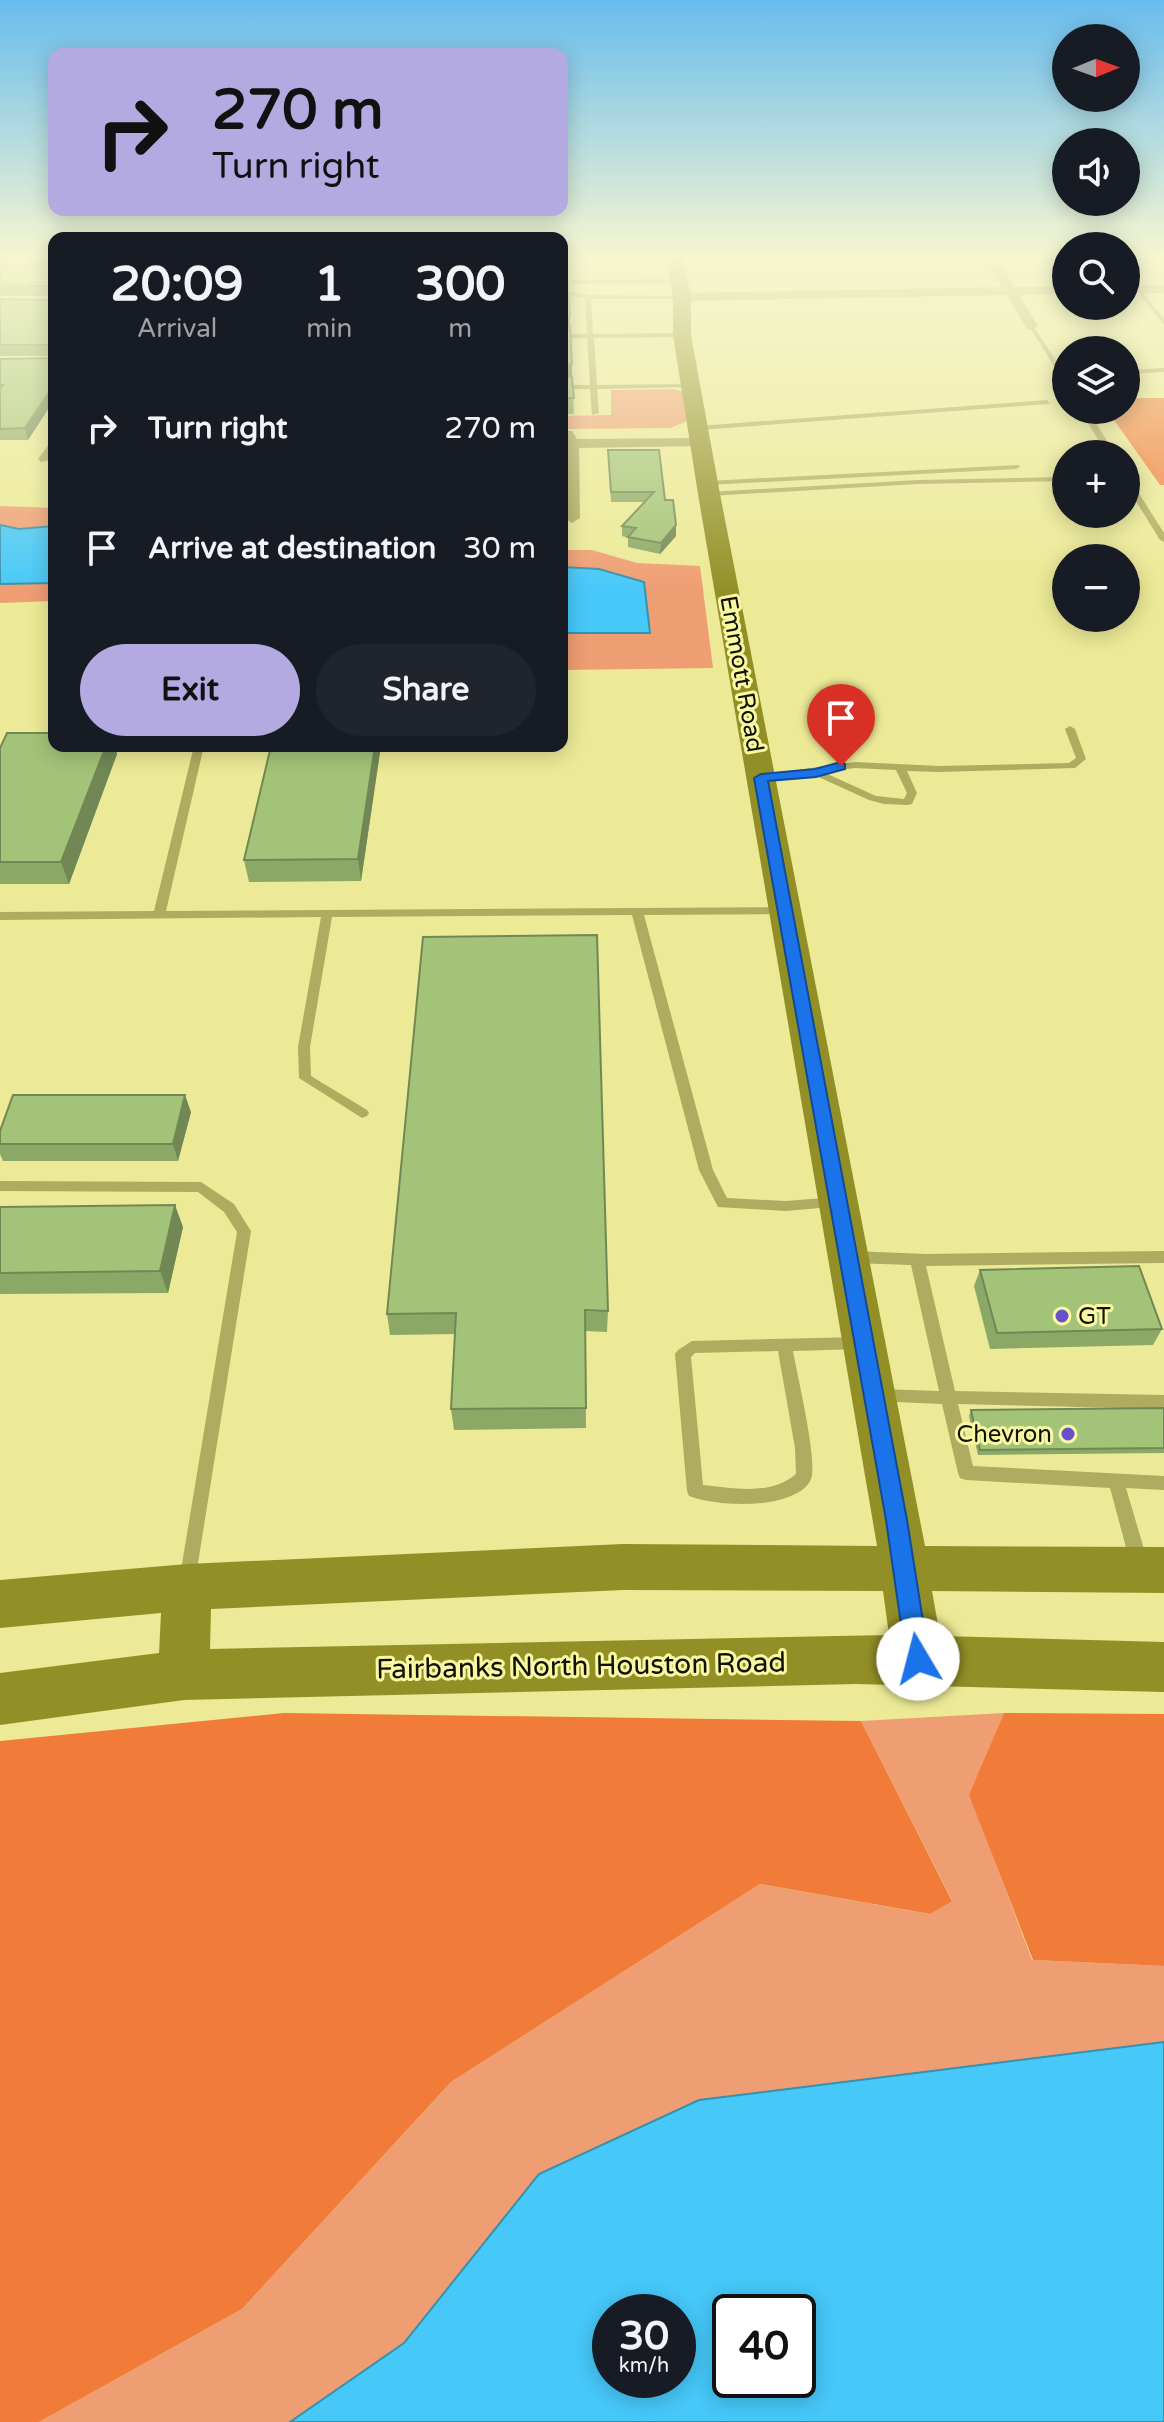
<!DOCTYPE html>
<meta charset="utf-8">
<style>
body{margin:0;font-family:"Varela Round",sans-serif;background:#20242c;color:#f1f3f6;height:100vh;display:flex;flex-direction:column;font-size:30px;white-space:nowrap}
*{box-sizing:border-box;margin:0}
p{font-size:26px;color:#9ea1a6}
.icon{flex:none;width:44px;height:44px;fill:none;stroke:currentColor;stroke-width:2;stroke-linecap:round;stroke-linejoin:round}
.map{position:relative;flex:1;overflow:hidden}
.side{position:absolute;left:48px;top:232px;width:520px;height:520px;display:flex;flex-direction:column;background:#171b24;border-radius:16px;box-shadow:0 4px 20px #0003}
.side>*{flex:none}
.top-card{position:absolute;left:48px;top:48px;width:520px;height:168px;border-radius:16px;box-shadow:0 4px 20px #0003;background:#b3aae2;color:#111;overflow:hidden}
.needle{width:52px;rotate:89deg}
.controls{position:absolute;left:1052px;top:24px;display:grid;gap:16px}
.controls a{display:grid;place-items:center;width:88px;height:88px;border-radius:50%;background:#171b24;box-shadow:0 4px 20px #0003;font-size:40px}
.speed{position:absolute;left:592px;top:2294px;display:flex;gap:16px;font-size:40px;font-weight:700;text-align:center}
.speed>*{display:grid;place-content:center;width:104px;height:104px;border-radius:50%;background:#171b24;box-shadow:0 4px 20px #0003;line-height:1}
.speed small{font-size:20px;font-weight:400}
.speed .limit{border:4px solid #111;border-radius:12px;background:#fff;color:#111}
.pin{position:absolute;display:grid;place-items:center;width:68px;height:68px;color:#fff;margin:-82px -34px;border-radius:50% 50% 50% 0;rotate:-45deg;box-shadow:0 0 8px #0007}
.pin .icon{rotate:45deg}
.me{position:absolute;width:88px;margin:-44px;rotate:352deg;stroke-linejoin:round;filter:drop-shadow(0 0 6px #0008)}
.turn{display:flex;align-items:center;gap:28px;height:168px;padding:0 32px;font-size:36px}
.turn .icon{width:104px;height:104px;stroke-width:2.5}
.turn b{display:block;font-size:56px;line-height:68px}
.eta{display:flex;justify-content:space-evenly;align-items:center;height:136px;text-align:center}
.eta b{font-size:48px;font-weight:800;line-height:56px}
.primary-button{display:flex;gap:16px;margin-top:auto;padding:16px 32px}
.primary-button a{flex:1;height:92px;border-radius:48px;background:#b3aae2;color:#111;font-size:32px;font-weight:800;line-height:92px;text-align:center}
.primary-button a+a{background:#20242c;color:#f1f3f6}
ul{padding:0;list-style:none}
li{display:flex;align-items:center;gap:24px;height:120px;padding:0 32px}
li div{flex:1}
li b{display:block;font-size:30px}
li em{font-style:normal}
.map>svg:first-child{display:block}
.green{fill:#ef9d73;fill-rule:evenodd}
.forest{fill:#f17c3a}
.water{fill:#46c8f9;stroke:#3691ae;stroke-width:2;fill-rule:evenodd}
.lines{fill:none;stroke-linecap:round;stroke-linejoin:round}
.lane{fill:#aeac5f;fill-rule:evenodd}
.street{fill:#aeac5f;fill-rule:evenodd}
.secondary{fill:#928f27;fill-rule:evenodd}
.wall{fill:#8ca867}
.shaded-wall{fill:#728854}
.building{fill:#a3c378;stroke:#728854;stroke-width:2}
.route{fill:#1a73e8;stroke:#114b97;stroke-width:2}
.poi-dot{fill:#6850c9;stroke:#f9f8a3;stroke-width:3}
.labels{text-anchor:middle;stroke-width:6;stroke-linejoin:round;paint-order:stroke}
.street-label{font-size:24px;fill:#121100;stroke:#f9f8a3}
.poi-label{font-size:24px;fill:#121100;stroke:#f9f8a3;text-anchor:start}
.near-street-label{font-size:28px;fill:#121100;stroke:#f9f8a3}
</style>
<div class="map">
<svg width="1164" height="2422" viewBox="0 0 1164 2422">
<rect width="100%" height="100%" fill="#ecea96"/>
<g class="green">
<path d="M674,389l18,6 -2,25 -20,8 -108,1v-13l49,-1v-25z"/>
<path d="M0,506l54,2v93l-54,2z"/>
<path d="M562,550h30l45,13 63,3 13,102 -151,2z"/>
<path d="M1004,1713l-34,82 62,165 132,6v456h-1125l203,-113 209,-227 309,-198 169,30 23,-14 -91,-179zM610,2312h68v68h-68zM730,2312h68v68h-68z"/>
</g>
<g class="forest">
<path d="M1126,398h38v87h-4l-53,-75h19z"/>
<path d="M284,1713l577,8 91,180 -22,13 -170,-30 -309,198 -209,227 -203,113h-39v-681z"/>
<path d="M1004,1713l160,1v252l-131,-6 -64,-165z"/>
</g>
<g class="water">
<path d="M0,525l19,4 35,-3v57l-54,1z"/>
<path d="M562,567l37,2 45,13 6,51h-88z"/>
<path d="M1164,2042v380h-874l114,-79 135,-169 160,-74zM610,2312h68v68h-68zM730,2312h68v68h-68z"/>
</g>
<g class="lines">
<g class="lane">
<path d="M562,280l117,-1 3,2 -3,2 -117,1z"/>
<path d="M1135,288h4l25,31v6z"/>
<path d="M562,290l26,5 96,1 -2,3h-91l2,35 89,-1 3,2 -3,2 -88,1 3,47 94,-1 2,3 -96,2 2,24 -7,2 -2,-26h-28v-4h28l-3,-47h-25v-4h25l-2,-36 -23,-4z"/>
<path d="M1032,324l34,51v8l-3,-2 -34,-55z"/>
<path d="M1164,368v4l-38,2v-4z"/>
<path d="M1047,400l3,4 -352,26 -4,-2 4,-2z"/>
<path d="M1080,410h8l27,44h-8z"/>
<path d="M1019,465l1,2 -4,2 -309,16 -4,-2 4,-2z"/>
<path d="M1066,477v4l-148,3 -209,12 -4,-2 4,-2 209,-12z"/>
<path d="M1126,477l4,2 34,54v9l-4,-2 -34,-55z"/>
<path d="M1070,726l5,3 11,30 -11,9 -136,4 -32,-1 10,22 -5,11 -4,1 -24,-1 -15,-4 -57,-26 -51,7 -5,-3 5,-3 94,-13 84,4 130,-3 7,-5 -11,-29zM855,768l41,2 11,23 -3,6 -28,-3 -53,-24z"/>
<path d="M91,746l201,1 -5,3h-84l-37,161 623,-4v6l-4,1 -141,1 69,255 14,28 59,3 51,-4 5,1 2,4 -2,4 -56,5 -68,-4 -19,-37 -67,-255 -300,2 -22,130 1,29 56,34 2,3 -2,3 -5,2 -63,-40 -1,-31 23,-130 -321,3v-8l154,-1 39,-161 -97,-1z"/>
<path d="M0,1181l201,1 33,22 17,27 -57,357 -6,2 -6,-2 -3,-6 58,-350 -13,-20 -26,-20 -198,-1z"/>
<path d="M853,1251l73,3 238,-3v12l-238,3 29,125 209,4v14l-206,-5 15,62 191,10v14l-38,-2 23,78 -3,6 -6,2 -6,-2 -3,-6 -21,-78 -144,-8 -6,-2 -2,-5 -16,-69 -69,-3 -2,-5 2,-5 6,-2 60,2 -28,-126 -58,-2 -5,-2 -2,-4 2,-4z"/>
<path d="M860,1337l5,2 3,4 -3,4 -5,2 -67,2c4,23 25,111 18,128 -6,16 -33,22 -48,24 -23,2 -52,1 -74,-7l-2,-5 -12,-137 3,-4 14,-9zM778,1351l17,97 1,26c-25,22 -63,14 -93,11l-12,-128 4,-4z"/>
</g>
<g class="street">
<path d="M982,254h12l20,33 52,-1v8l-47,1 19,31 -6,4 -5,-1 -20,-34 -325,6 -6,-4 6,-4 320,-6z"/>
<rect x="1126" y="285" width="38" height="8"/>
<path d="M562,431h10l5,8 123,-1 7,4 -7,4 -121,2 1,70 -8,5 -8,-5z"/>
<path d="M54,443v16l-13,3 -3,-3 11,-15z"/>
</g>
<path class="secondary" d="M666,254h16l9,43v38l29,159 205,1052 239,1v46l-232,-2 8,45 224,6v50l-309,-8 -671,16 -184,25v-52l159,-20 2,-40 -161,15v-48l187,-16 436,-20 254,2 -179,-1052 -25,-159v-38zM623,1590l260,1 6,44 -679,14 1,-40z"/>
</g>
<g class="wall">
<path d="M0,254h54v146l-26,40h-28v-81l53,-1v-2h-53v-57l51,1 1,-4h-52z"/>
<path d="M562,284h6l6,130h-12z"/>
<path d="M608,450l57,50 11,25v11l-16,18 -32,-7v-9l-6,-2v-10l22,-24h-33z"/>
<path d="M54,746h61l2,8 -48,130h-69v-136z"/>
<path d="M380,752l-19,129 -112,1 -5,-22z"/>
<path d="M191,1112l-13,49h-175l-3,-7v-23z"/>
<path d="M0,1207l183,20 -15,66 -168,1z"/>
<path d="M980,1270l182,59 -9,16 -163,4 -16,-63z"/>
<path d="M608,1311l-1,21 -22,-1 1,97 -132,2 -3,-21 4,-75 -65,1 -3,-21z"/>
<path d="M1164,1408v45l-186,2 -9,-39 2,-6z"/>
</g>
<g class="shaded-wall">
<path d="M570,316v15l-8,1v-15z"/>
<path d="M572,364v15l-10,3v-15z"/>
<path d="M54,385v15l-26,40 -3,-12z"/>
<path d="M676,525v11l-16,18 1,-11z"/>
<path d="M106,746h9l2,8 -48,130 -8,-22z"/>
<path d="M375,746h4l1,6 -19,129 -3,-22z"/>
<path d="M185,1095l6,17 -13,49 -5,-17z"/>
<path d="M175,1205l8,22 -15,66 -8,-22z"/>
</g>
<g class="building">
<path d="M0,254h54v34l-3,-2h-51z"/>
<path d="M562,284h6l2,32 -8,1z"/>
<path d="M54,291v94l-29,43 -25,1v-40l3,-4h-3v-26l53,-1 -2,-13h-51v-46l51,1z"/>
<path d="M562,324l8,2 2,38 -10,3z"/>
<path d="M562,375l10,2 2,21h-12z"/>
<path d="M608,450h51l6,50h8l3,25 -15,18 -33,-6 8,-9 -14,-2 32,-34h-43z"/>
<path d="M7,733h47v13h52l-45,116h-61v-114z"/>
<path d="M271,746h104l-17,113 -114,1z"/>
<path d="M597,935l11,376 -23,-1 1,98 -135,1 5,-96 -69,1 36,-377z"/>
<path d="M13,1095h172l-12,49h-173v-13z"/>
<path d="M175,1205l-15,66 -160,2v-66z"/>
<path d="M1139,1266l23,63 -165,4 -17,-63z"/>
<path d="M1164,1408v40l-184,2 -9,-40z"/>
</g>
<linearGradient id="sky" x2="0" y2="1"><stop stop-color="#67bcef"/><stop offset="0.43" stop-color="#f6f6d0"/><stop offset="1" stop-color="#f6f6d0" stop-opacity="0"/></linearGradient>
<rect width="1164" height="593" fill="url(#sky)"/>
<path class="route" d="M841,762l4,2v5l-29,8 -48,4 139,739 22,139 -3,8 -8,3 -8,-3 -4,-8 -20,-139 -132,-742 7,-4 54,-5z"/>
<g class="poi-dot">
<circle cx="1062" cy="1316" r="8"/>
<circle cx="1068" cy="1434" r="8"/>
</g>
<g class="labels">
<g class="street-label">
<text transform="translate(742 674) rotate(80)" y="8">Emmott Road</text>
</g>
<g class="poi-label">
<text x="1078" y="1324">GT</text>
<text x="1052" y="1442" text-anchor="end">Chevron</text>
</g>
<g class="near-street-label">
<text transform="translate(581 1665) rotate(-1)" y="10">Fairbanks North Houston Road</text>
</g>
</g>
</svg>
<div class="controls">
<a><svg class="needle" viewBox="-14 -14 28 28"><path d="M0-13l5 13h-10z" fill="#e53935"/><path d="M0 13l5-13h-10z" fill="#9ea1a6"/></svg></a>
<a><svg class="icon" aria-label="sound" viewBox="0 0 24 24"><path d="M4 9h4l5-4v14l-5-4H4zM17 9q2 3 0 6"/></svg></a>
<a><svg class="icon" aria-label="search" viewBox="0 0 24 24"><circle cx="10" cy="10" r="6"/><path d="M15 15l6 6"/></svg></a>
<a><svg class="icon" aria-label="layers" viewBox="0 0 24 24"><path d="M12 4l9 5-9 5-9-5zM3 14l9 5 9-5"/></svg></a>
<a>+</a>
<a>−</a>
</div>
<div class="speed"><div>30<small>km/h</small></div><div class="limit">40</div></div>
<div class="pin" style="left:841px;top:766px;background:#d93025"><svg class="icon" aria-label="arrive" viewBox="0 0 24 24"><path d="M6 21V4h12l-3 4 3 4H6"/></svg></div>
<svg class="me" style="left:918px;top:1659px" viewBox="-20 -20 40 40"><circle r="19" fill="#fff"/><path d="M0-13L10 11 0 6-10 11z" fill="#1a73e8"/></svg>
<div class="top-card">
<div class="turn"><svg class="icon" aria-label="right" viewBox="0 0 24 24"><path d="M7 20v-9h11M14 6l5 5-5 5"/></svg><div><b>270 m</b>Turn right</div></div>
</div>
<section class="side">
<div class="eta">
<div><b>20:09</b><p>Arrival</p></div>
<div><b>1</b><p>min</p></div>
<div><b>300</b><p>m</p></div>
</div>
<ul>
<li><svg class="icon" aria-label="right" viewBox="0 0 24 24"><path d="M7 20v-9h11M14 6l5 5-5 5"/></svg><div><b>Turn right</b></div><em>270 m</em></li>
<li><svg class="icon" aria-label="arrive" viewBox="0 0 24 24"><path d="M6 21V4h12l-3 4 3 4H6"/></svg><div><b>Arrive at destination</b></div><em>30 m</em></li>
</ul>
<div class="primary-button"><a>Exit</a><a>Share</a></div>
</section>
</div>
